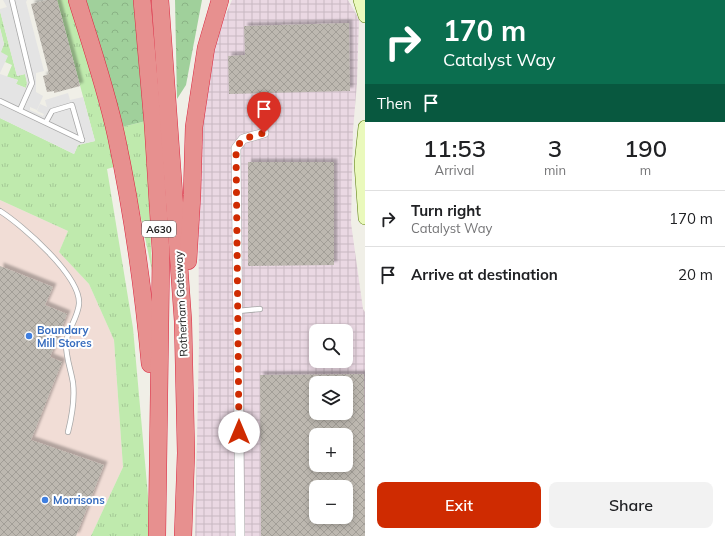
<!DOCTYPE html>
<meta charset="utf-8">
<style>
body{margin:0;font-family:Mulish,sans-serif;background:#f2f2f2;color:#202124;height:100vh;display:flex;flex-direction:column;font-size:15px;white-space:nowrap}
*{box-sizing:border-box;margin:0}
p{font-size:13px;color:#757577}
.icon{flex:none;width:22px;height:22px;fill:none;stroke:currentColor;stroke-width:2;stroke-linecap:round;stroke-linejoin:round}
.map{position:relative;flex:1;overflow:hidden}
.side{display:flex;flex-direction:column;background:#fff;width:360px}
.side>*{flex:none}
.top-card{background:#0b6e4f;color:#fff;overflow:hidden}
.controls{position:absolute;left:309px;top:324px;display:grid;gap:8px}
.controls a{display:grid;place-items:center;width:44px;height:44px;border-radius:8px;background:#fff;box-shadow:0 2px 6px #0003;font-size:20px}
.pin{position:absolute;display:grid;place-items:center;width:34px;height:34px;color:#fff;margin:-41px -17px;border-radius:50% 50% 50% 0;rotate:-45deg;box-shadow:0 0 4px #0007}
.pin .icon{rotate:45deg}
.me{position:absolute;width:44px;margin:-22px;rotate:0deg;stroke-linejoin:round;filter:drop-shadow(0 0 3px #0008)}
.turn{display:flex;align-items:center;gap:14px;height:84px;padding:0 12px;font-size:18px}
.turn .icon{width:52px;height:52px;stroke-width:2.5}
.turn b{display:block;font-size:28px;line-height:34px}
.then{display:flex;align-items:center;height:38px;padding:0 12px;background:#0003;gap:8px;font-size:15px}
.eta{display:flex;justify-content:space-evenly;align-items:center;height:68px;text-align:center}
.eta b{font-size:24px;font-weight:600;line-height:28px}
.action{display:flex;gap:8px;margin-top:auto;padding:8px 12px}
.action a{flex:1;height:46px;border-radius:8px;background:#cf2b01;color:#fff;font-size:16px;font-weight:600;line-height:46px;text-align:center}
.action a+a{background:#f2f2f2;color:#202124}
ul{padding:0;list-style:none}
li{display:flex;align-items:center;gap:12px;height:56px;padding:0 12px;border-top:1px solid #e0e0e0}
li div{flex:1}
li b{display:block;font-size:15px}
li em{font-style:normal}
main{display:flex;flex:1;min-height:0}
.map>svg:first-child{display:block}
.commercial{fill:#f1ddd6}
.industrial{fill:url(#industrial-grid);fill-rule:evenodd}
.grass{fill:url(#grass-tufts)}
.forest{fill:url(#forest-crowns)}
.parking{fill:#e4e4e4}
.building{fill:url(#building-cross-hatch);fill-rule:evenodd;filter:url(#shadow)}
.lines{fill:none;stroke-linecap:round;stroke-linejoin:round}
.lane-casing{stroke:#a7a7a7;stroke-width:6}
.street-casing{stroke:#a7a7a7;stroke-width:10}
.secondary-casing{stroke:#557905;stroke-width:14}
.highway-casing{stroke:#db2740;stroke-width:18}
.lane{stroke:#fff;stroke-width:4.5}
.street{stroke:#fff;stroke-width:9}
.secondary{stroke:#eaf9bc;stroke-width:13}
.highway{stroke:#e7908f;stroke-width:17}
.route{stroke:#cf2b01;stroke-width:7;stroke-dasharray:0 12.6}
.shop-dot{fill:#3f7fe0;stroke:#fff;stroke-width:1.5}
.labels{text-anchor:middle;stroke-width:4;stroke-linejoin:round;paint-order:stroke}
.shield{fill:#fff;stroke:#636363;stroke-width:1}
.shield-label{font-size:10px;font-weight:bold;fill:#202020}
.street-label{font-size:11px;fill:#202020;stroke:#fff}
.shop-label{font-size:11px;font-weight:bold;fill:#366cbe;stroke:#fff;text-anchor:start}
</style>
<main>
<div class="map">
<svg width="365" height="536" viewBox="0 0 365 536">
<defs>
<pattern id="industrial-grid" width="8" height="8" patternUnits="userSpaceOnUse"><rect width="8" height="8" fill="#ead8e3"/><path d="M0 4h8M4 0v8" fill="none" stroke="#c8b9c2"/></pattern>
<pattern id="grass-tufts" width="24" height="20" patternUnits="userSpaceOnUse"><rect width="24" height="20" fill="#bfeaad"/><path d="M3 7l-1-3M5 7V3M7 7l1-3M15 17l-1-3M17 17v-4M19 17l1-3" fill="none" stroke="#a4c895"/></pattern>
<pattern id="forest-crowns" width="20" height="18" patternUnits="userSpaceOnUse"><rect width="20" height="18" fill="#a0d09b"/><path d="M2 6a3 3 0 1 1 6 0M12 15a3 3 0 1 1 6 0" fill="none" stroke="#8ab285"/></pattern>
<pattern id="building-cross-hatch" width="8" height="8" patternUnits="userSpaceOnUse"><rect width="8" height="8" fill="#bdb8b0"/><path d="M0 0l8 8M0 8l8-8" fill="none" stroke="#a29e97"/></pattern>
<filter id="shadow"><feDropShadow dx="3.5" dy="-3.5" stdDeviation="1" flood-color="#0004"/></filter>
</defs>
<rect width="100%" height="100%" fill="#f0efe7"/>
<path class="commercial" d="M0,200l68,31 -9,21 30,32 25,56 9,127 -32,69h-91z"/>
<path class="industrial" d="M232,0h116l11,19 -2,64 -4,47 -2,93 12,86 2,3v224h-170l4,-191 -1,-230 22,-87zM316,331h30v30h-30zM316,383h30v30h-30zM316,435h30v30h-30zM316,487h30v30h-30z"/>
<g class="grass">
<path d="M57,0h13l47,166 -10,3 26,159 16,179 -1,29h-57l32,-69 -9,-127 -25,-56 -30,-32 9,-21 -68,-31v-82l74,36 4,-9 17,-4z"/>
<path d="M0,11l17,65 8,-2 2,9 -1,5 -10,-4 2,-4 -11,-3 5,-12 -7,-3 2,-6 -7,-3 4,-9 -4,-16z"/>
<path d="M146,121l6,150 -30,-144z"/>
</g>
<g class="forest">
<path d="M86,0h49l11,121 -24,6z"/>
<path d="M175,0h27l-16,85 -9,14z"/>
</g>
<g class="parking">
<path d="M3,0h24l-1,2 18,69 -8,2v19l7,4 -6,14 -7,-3v3l13,6 1,-2 -7,-3 3,-7 7,3 -2,-7 23,-7 2,7 13,-3 12,44 -17,4 -4,9 -74,-36v-44l18,6 -2,4 10,4 1,-5 -2,-9 -8,2 -17,-65v-2l7,-2z"/>
<path d="M0,28l4,16 -3,8 7,4 -8,17z"/>
</g>
<g class="building">
<path d="M47,0h10l23,86 -26,7v-2l-7,1 -4,-16 6,-2 -18,-70z"/>
<path d="M349,23l1,68 -121,3 -1,-38 17,-1 -1,-29z"/>
<path d="M248,162h86v103l-86,1z"/>
<path d="M0,266l53,21 -8,18 22,9 -17,43 12,5 -31,78 73,25 -28,71h-76z"/>
<path d="M364,374l1,162h-104l-1,-161zM316,383h30v30h-30zM316,435h30v30h-30zM316,487h30v30h-30z"/>
</g>
<g class="lines">
<g class="lane-casing">
<g id="lane">
<path d="M12,0l20,83 -12,27"/>
<path d="M0,101l82,39"/>
<path d="M46,122l6,-11 20,-6 10,35"/>
<path d="M0,211c22,14 81,65 79,93 -1,14 -13,28 -13,40 0,14 5,26 7,39 2,17 -1,33 -5,49"/>
<path d="M238,311l22,-2"/>
</g>
</g>
<g class="street-casing">
<path id="street" d="M240,536l-4,-388 7,-9 21,-6"/>
</g>
<g class="secondary-casing">
<g id="secondary">
<path d="M360,0l5,16"/>
<path d="M365,127l-4,37 4,54"/>
</g>
</g>
<g class="highway-casing">
<g id="highway">
<path d="M77,0c14,45 29,89 39,135 16,75 27,151 34,229"/>
<path d="M142,0l11,125 8,128 -4,283"/>
<path d="M160,0l23,321 3,132 -3,83"/>
<path d="M188,261l4,-66 2,-68 12,-79 14,-48"/>
</g>
</g>
<use href="#lane" class="lane"/>
<use href="#street" class="street"/>
<use href="#secondary" class="secondary"/>
<use href="#highway" class="highway"/>
</g>
<g class="lines">
<path class="route" d="M239,432l-3,-284 7,-9 21,-6"/>
</g>
<g class="shop-dot">
<circle cx="29" cy="336" r="4"/>
<circle cx="45" cy="500" r="4"/>
</g>
<g class="labels">
<rect class="shield" x="142" y="221" width="34" height="16" rx="3"/>
<g class="shield-label">
<text x="159" y="233">A630</text>
</g>
<g class="street-label">
<text transform="translate(181 304) rotate(-93)" y="4">Rotherham Gateway</text>
</g>
<g class="shop-label">
<text x="37" y="334">Boundary<tspan x="37" dy="13">Mill Stores</tspan></text>
<text x="53" y="504">Morrisons</text>
</g>
</g>
</svg>
<div class="controls">
<a><svg class="icon" aria-label="search" viewBox="0 0 24 24"><circle cx="10" cy="10" r="6"/><path d="M15 15l6 6"/></svg></a>
<a><svg class="icon" aria-label="layers" viewBox="0 0 24 24"><path d="M12 4l9 5-9 5-9-5zM3 14l9 5 9-5"/></svg></a>
<a>+</a>
<a>−</a>
</div>
<div class="pin" style="left:264px;top:133px;background:#d93025"><svg class="icon" aria-label="arrive" viewBox="0 0 24 24"><path d="M6 21V4h12l-3 4 3 4H6"/></svg></div>
<svg class="me" style="left:239px;top:432px" viewBox="-20 -20 40 40"><circle r="19" fill="#fff"/><path d="M0-13L10 11 0 6-10 11z" fill="#cf2b01"/></svg>
</div>
<section class="side">
<div class="top-card">
<div class="turn"><svg class="icon" aria-label="right" viewBox="0 0 24 24"><path d="M7 20v-9h11M14 6l5 5-5 5"/></svg><div><b>170 m</b>Catalyst Way</div></div>
<div class="then">Then<svg class="icon" aria-label="arrive" viewBox="0 0 24 24"><path d="M6 21V4h12l-3 4 3 4H6"/></svg></div>
</div>
<div class="eta">
<div><b>11:53</b><p>Arrival</p></div>
<div><b>3</b><p>min</p></div>
<div><b>190</b><p>m</p></div>
</div>
<ul>
<li><svg class="icon" aria-label="right" viewBox="0 0 24 24"><path d="M7 20v-9h11M14 6l5 5-5 5"/></svg><div><b>Turn right</b><p>Catalyst Way</p></div><em>170 m</em></li>
<li><svg class="icon" aria-label="arrive" viewBox="0 0 24 24"><path d="M6 21V4h12l-3 4 3 4H6"/></svg><div><b>Arrive at destination</b></div><em>20 m</em></li>
</ul>
<div class="action"><a>Exit</a><a>Share</a></div>
</section>
</main>
